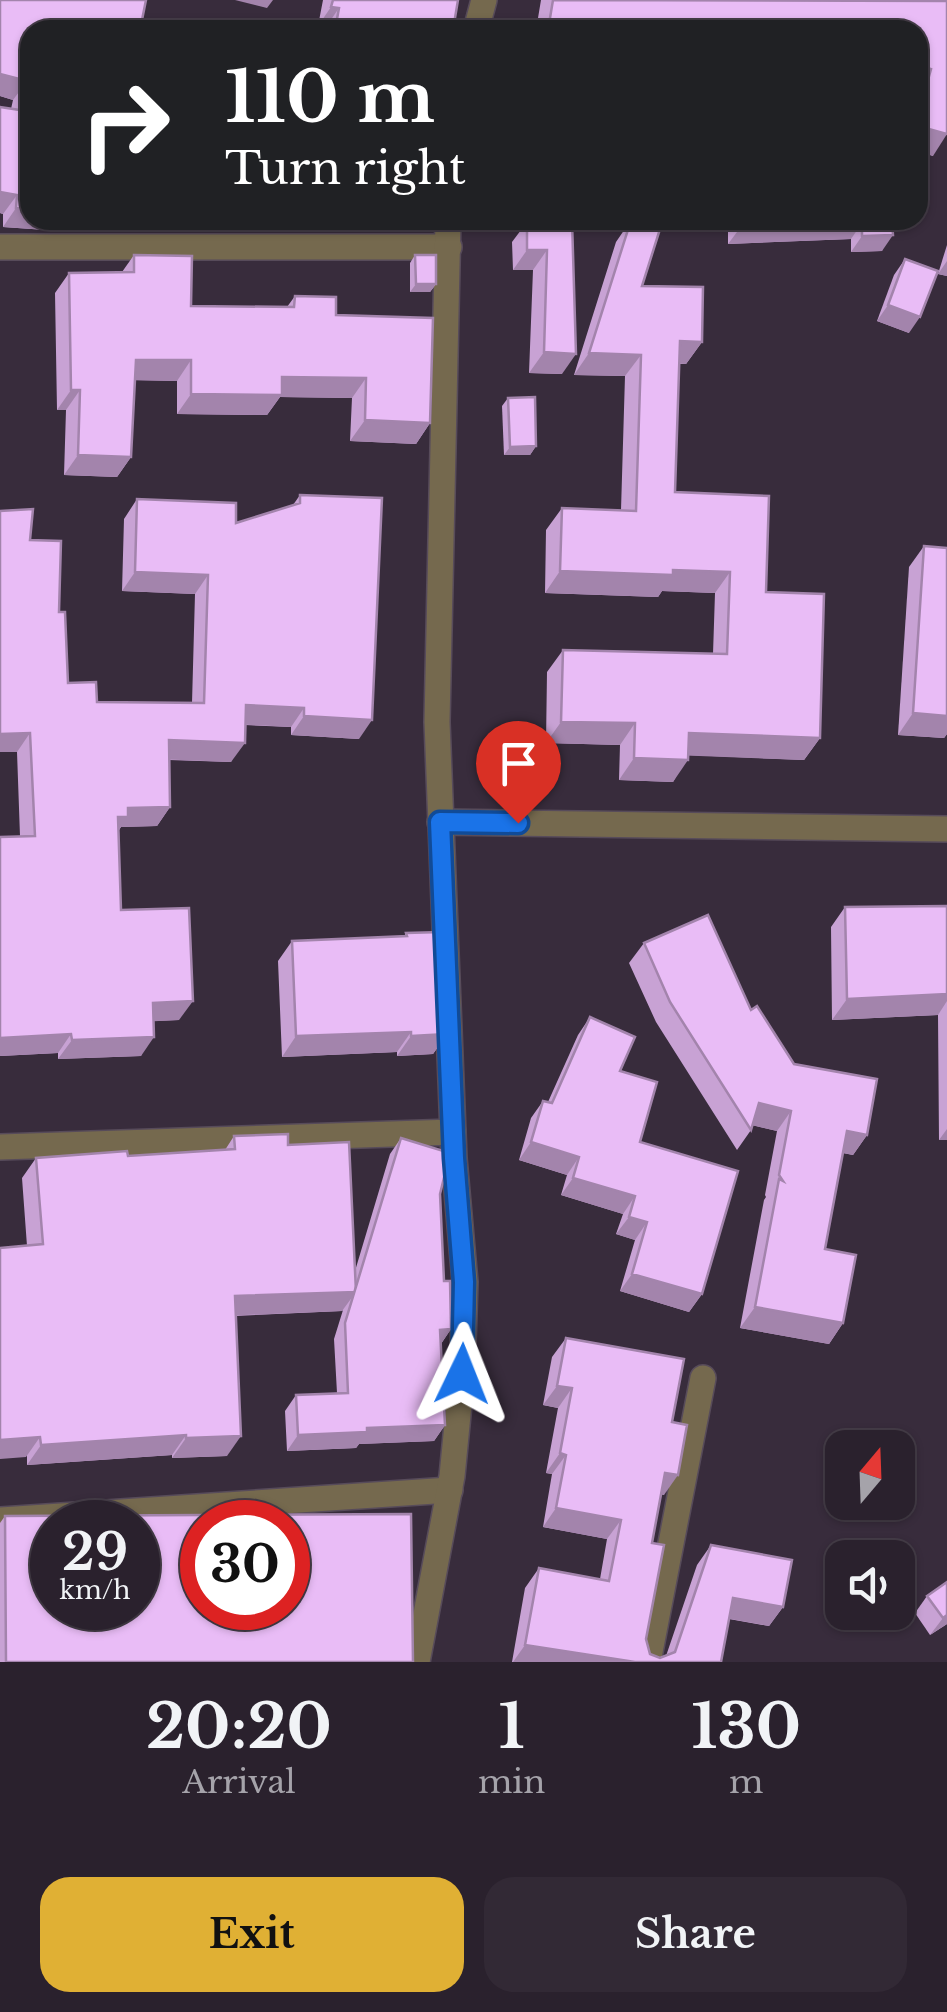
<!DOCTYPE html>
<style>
body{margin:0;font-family:"Libre Baskerville",serif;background:#322935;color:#f1f3f6;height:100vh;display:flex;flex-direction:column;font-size:38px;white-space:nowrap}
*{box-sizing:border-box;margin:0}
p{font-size:32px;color:#a5a3aa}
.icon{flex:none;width:55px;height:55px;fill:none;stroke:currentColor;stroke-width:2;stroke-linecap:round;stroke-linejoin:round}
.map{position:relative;height:1662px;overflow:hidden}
.side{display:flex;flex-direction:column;background:#2a212d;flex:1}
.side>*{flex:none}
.hud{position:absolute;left:20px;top:20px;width:908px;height:210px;border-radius:30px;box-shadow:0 2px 8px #0004,0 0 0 2px #463e49;background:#202124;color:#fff;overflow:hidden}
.needle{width:65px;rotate:19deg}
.controls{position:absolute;left:825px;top:1430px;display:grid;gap:20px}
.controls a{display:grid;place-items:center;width:90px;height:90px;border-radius:20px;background:#2a212d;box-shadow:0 2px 8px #0004,0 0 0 2px #463e49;font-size:50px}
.speed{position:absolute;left:30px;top:1500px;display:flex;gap:20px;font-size:50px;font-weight:700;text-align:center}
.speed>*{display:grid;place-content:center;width:130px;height:130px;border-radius:50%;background:#2a212d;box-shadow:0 2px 8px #0004,0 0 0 2px #463e49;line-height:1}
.speed small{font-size:25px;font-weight:400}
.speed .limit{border:15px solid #d22;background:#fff;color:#111}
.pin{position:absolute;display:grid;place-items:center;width:85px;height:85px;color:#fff;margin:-102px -42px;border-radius:50% 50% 50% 0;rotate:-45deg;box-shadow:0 0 10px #0007}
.pin .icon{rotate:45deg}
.me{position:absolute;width:110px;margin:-55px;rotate:2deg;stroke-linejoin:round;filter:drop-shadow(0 0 8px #0008)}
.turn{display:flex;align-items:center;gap:35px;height:210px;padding:0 40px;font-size:45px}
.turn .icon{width:130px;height:130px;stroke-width:2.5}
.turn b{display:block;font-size:70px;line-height:85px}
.eta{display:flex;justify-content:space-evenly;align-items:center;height:170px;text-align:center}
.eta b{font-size:60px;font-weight:800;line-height:70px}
.action{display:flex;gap:20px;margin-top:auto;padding:20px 40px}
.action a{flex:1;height:115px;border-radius:30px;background:#e0b034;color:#111;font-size:40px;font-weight:800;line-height:115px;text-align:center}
.action a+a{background:#322935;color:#f1f3f6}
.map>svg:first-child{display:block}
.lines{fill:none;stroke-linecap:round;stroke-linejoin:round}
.minor-casing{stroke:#574b5a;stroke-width:28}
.minor{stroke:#75694e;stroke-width:25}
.wall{fill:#c8a2d4}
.shaded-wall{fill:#a384ac}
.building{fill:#e9bcf6;stroke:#a384ac;stroke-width:2.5;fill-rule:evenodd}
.route-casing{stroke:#114b97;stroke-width:25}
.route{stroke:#1a73e8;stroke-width:18}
</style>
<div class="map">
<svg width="947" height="1662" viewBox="0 0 947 1662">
<rect width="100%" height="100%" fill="#382c3c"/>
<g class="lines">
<g class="minor-casing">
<g id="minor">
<path d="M476,30l8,-30"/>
<path d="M0,247h449"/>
<path d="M440,822l507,7"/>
<path d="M0,1147l453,-15"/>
<path d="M0,1520l450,-30"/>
<path d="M417,1662l35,-186 10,-102 3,-92 -11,-124 -17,-436 11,-502"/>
<path d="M648,1662l55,-284"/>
</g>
</g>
<use href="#minor" class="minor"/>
</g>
<g class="wall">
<path d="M146,0l-116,220h118l-3,4 -94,-2 -5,8 -43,-3v-13l-3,-1v-106l11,2 2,-9 -13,-4z"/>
<path d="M323,0h135l-5,30h-128l1,-3 -8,-1z"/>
<path d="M541,0h403l-11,156 -15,-5v-121h-382z"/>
<path d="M382,220h57l-7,11h-23v-8z"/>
<path d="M535,220h37l-10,154 -33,-1 4,-103h-20l-1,-28 15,-20 8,-1z"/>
<path d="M631,220l11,66 60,56 -16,22h-7l-4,128 91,100 54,146 -16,22 -116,-5 -15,27 -54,-2 1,-35 -74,-2 1,-71 16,-22 150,4 2,-61 -53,-2 -4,6 -113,-4 1,-63 16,-22 59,2 4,-134 -51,-1 42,-133z"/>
<path d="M728,220h164l-10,31 -31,1v-13l-123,5z"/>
<path d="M947,245v31l-9,-2z"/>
<path d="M134,255l57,51 96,1 8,-11 41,19 94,108 -14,21 -66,-3 2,-43 -72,-1 -13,18 -90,-1v-33l-42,-1 -4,77 -14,20 -53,-2 2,-65h-9l-2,-117 14,-20 53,-1z"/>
<path d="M415,255l21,29 -6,8h-20v-29z"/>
<path d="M905,259l4,74 -32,-12 17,-46z"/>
<path d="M508,398l28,48 -6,9h-26l-2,-49z"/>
<path d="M300,495l59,244 -68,-4v-8l-46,-2 -14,37 -62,-2 1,47 -13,19 -36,1 -2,3 2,80 58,110 -25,1 -13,35 -83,3v-6l-58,3v-219l20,-1 -3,-84h-17v-241l30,29 29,72 9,71 29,19 95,1 3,-109 -73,-3 2,-72 13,-20 99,24 57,-18z"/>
<path d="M924,546l23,2v186l-3,4 -46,-3 11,-168z"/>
<path d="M947,906v234h-8l-1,-125 -106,5 -1,-93 14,-20z"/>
<path d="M406,933l41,101 -14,20 -36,2v-4l-115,5 -4,-96 14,-20 112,-5z"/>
<path d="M644,943l107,67 43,54 73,71 -14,20 -10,-2 -18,96 18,74 -14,21 -89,-16 24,-128 2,-3 -1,-2 12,-64 -25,-6 -1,5 -14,20 -81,-128 -27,-59z"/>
<path d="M590,1017l30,54 20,71 62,152 -13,18 -69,-21 15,-51 -19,-6 7,-20 -62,-19 6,-20 -48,-15 12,-42 12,-17 5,1 30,-67z"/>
<path d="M234,1136l54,9 67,126 35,-117 11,-16 39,56 4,87 7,48 -10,15 4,81 -11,16 -75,3 -3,4 -69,3 -2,-40 11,-16 41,-2 -3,-54 9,-29 -1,1 -107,5 -8,140 -55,2v-3l-145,10v-219l-5,-68 14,-20 92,-2 97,-6z"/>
<path d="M566,1338l106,84 -8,73 -3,-1 -9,49 -6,96 4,15 10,4 6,-2 31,-91 14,-20 72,62 -14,19 -40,-7 -8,43h-209l13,-74 14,-20 61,11 7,-40 -64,-12 9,-53 -6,-1 12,-65 -15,-3 9,-48z"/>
<path d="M5,1516l408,146h-413v-139z"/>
<path d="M947,1582v42l-17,11 -15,-22 12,-17z"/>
</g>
<g class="shaded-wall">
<path d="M235,0h38l-6,8z"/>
<path d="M331,7l8,1 -13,19 -8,-1z"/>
<path d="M918,65l13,4 -13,20z"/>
<path d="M0,74l27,7 -14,19 -13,-4z"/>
<path d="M918,126l29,8 -14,22 -15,-5z"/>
<path d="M0,192l17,3 -14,19 -3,-1z"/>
<path d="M16,208l14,1v11h118l-3,4 -94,-2 -5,8 -43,-3z"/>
<path d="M382,220h29l-2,3z"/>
<path d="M417,220h22l-7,11h-23z"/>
<path d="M862,223l-11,16 -123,5 12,-16z"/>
<path d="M893,235l-11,16 -31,1 11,-16z"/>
<path d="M527,250h20l-14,20h-20z"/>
<path d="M947,261v15l-9,-2z"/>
<path d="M416,284h20l-6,8h-20z"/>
<path d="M888,305l32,12 -11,16 -32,-12z"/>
<path d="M680,341l22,1 -16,22 -21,-1z"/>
<path d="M544,352l32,2 -14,20 -33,-1z"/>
<path d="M589,353l52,2 -16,21 -51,-1z"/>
<path d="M136,360h55l-14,21 -56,-1z"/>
<path d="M282,377l84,1 -14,20 -72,-1 -13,18 -90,-1 14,-20z"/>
<path d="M71,390h9l-14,20h-9z"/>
<path d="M365,420l65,3 -14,21 -66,-3z"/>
<path d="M536,446l-6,9h-26l6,-8z"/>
<path d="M78,455l53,2 -14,20 -53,-2z"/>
<path d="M673,570l57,2 -15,21 -53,-2 -4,6 -113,-4 15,-22z"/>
<path d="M135,572l73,3 -13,19 -73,-3z"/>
<path d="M246,705l58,3 -13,19 -59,-3z"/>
<path d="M913,713l34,3v18l-3,4 -46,-3z"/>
<path d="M304,716l68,4 -13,19 -68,-4z"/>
<path d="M561,722l74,1 -15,22 -74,-2z"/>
<path d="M30,733l-13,19h-17v-18z"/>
<path d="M689,733l131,5 -16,22 -131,-5z"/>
<path d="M169,740l76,3 -14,19 -75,-3z"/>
<path d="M634,758l54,2 -15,22 -54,-2z"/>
<path d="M170,807l-13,19 -36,1 -6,9 3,-19 10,-9z"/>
<path d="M947,994v7l-9,14 -106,5 15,-21z"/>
<path d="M193,1001l-14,19 -40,2 14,-19z"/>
<path d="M411,1032l-14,20 -115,5 14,-21z"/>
<path d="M71,1034l-13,19 -58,3v-18z"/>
<path d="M447,1034l-14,20 -36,2 14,-20z"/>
<path d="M154,1037l-13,19 -83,3 14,-19z"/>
<path d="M759,1103l32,8 -14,20 -30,-7z"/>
<path d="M947,1129v11h-8z"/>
<path d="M847,1131l20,4 -14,20 -20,-4z"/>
<path d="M531,1142l48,15 -12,18 -48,-15z"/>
<path d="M573,1178l62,18 -12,18 -62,-19z"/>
<path d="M629,1217l18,5 -12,18 -19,-6z"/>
<path d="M632,1274l70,20 -13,18 -69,-21z"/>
<path d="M356,1292l-14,19 -121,5 14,-20z"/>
<path d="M755,1307l88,16 -14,21 -89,-16z"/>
<path d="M451,1329l-11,16v-15z"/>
<path d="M557,1386l15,2 -14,20 -15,-3z"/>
<path d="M445,1425l-11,16 -75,3 -3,4 -69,3 11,-16 69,-7z"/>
<path d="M186,1435l-14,20 -145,10 14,-20z"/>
<path d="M241,1436l-14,20 -55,2 14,-20z"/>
<path d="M40,1437l-14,20 -26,2v-19z"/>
<path d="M560,1453l6,2 -14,19 -6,-1z"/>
<path d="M665,1473l13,2 -14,20 -13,-3z"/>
<path d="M556,1508l65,12 -14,19 -64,-12z"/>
<path d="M733,1598l50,9 -14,19 -50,-9z"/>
<path d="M947,1615v9l-17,11 13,-17z"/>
<path d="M525,1645l110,17h-122z"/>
</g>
<g class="building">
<path d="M0,0h146l-6,30h-110v179l-14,-1 1,-13 -17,-3v-85l20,3 7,-29 -27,-7z"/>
<path d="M333,0h125l-5,30h-118l4,-22 -8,-1z"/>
<path d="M553,0l394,1v133l-29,-8v-10l13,-47 -13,-4v-35h-370z"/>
<path d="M548,220h24l4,134 -32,-2 3,-102h-20v-28z"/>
<path d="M631,220l29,9 -18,57 61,1 -1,55 -22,-1 -5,151 94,4 -3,96 58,2 -4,144 -131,-5 -1,27 -54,-2 1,-35 -74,-1 2,-72 164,4 3,-82 -57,-2v5l-113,-4 2,-63 74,3 5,-156 -52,-2z"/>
<path d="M739,220h153l1,15 -31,1v-13l-122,5z"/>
<path d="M134,255l58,1 -1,50 103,1 1,-11 41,1v18l97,3 -3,105 -65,-3 1,-42 -84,-1v18l-91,-1v-34h-55l-5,97 -53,-2 2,-65h-9l-2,-117 65,-1z"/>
<path d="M415,255h21v29h-20z"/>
<path d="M905,259l33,12 -18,46 -32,-12z"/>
<path d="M535,397l1,49 -26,1 -2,-49z"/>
<path d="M300,495l82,3 -10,222 -68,-4v-8l-58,-3 -1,38 -76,-3 1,67 -42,1v9h-10l3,93 68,-2 4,93 -40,2 1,34 -82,3 -1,-6 -71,4v-201l35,-1 -5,-103 -30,1v-223l33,-2 -3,31 31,1 -2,71h6l3,71 28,-1 1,20 107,1 4,-128 -73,-3 2,-73 99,4v20l64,-20z"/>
<path d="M924,546l23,2v168l-34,-3z"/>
<path d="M947,906v88l-100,5 -2,-92z"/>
<path d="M708,915l43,95 6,-4 37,58 83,15 -10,56 -20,-4 -22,118 31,6 -13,68 -88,-16 24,-128 4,2 -4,-6 12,-64 -32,-8 -8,27 -81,-128 -26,-59z"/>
<path d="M442,932l5,102 -36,2v-4l-115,4 -4,-95 115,-5 -1,-3z"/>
<path d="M590,1017l45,20 -15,34 37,11 -17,60 98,29 -36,123 -70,-20 15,-52 -18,-5 6,-21 -62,-18 6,-21 -48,-15 12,-41 9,2z"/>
<path d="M288,1134v11l61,-3 7,150 -121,4 6,140 -55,2v-3l-145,10 -1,-8 -40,3v-192l43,-4 -7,-86 91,-7 1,5 107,-7 -1,-13z"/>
<path d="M401,1138l49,15 -10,41 4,87h6l1,48 -11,1 5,95 -78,3v4l-69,3 -2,-40 52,-2 -3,-70z"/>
<path d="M566,1338l118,21 -12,63 15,3 -9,50 -13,-2 -13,70 12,2 -18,94 4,15 10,4 15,-6 36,-107 81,15 -9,47 -50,-9 -12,64h-86l-110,-17 14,-77 70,13 12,-61 -65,-12 10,-53 -6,-2 12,-65 -15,-2z"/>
<path d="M411,1514l2,148h-407l-1,-146zM52,1522h86v86h-86zM202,1522h86v86h-86z"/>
<path d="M947,1582v33l-4,3 -16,-22z"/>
</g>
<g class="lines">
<g class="route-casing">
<path id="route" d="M462,1374l2,-92 -10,-124 -14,-336 78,1"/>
</g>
<use href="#route" class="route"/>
</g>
</svg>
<div class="controls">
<a><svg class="needle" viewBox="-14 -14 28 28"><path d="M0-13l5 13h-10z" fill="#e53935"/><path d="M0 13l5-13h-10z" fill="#a5a3aa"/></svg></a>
<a><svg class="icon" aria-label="sound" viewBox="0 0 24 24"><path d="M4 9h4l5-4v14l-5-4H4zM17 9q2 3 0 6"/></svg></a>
</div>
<div class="speed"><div>29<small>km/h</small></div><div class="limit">30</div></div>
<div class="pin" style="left:518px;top:823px;background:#d93025"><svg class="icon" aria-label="arrive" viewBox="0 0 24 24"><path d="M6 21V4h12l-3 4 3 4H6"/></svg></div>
<svg class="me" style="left:462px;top:1374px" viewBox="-20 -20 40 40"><path d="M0-17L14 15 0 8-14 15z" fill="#1a73e8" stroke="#fff" stroke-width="4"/></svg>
<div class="hud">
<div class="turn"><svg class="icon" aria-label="right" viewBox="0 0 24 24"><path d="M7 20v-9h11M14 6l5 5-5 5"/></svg><div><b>110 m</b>Turn right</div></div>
</div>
</div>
<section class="side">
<div class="eta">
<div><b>20:20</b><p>Arrival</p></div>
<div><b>1</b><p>min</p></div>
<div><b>130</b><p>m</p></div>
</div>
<div class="action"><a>Exit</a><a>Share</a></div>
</section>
